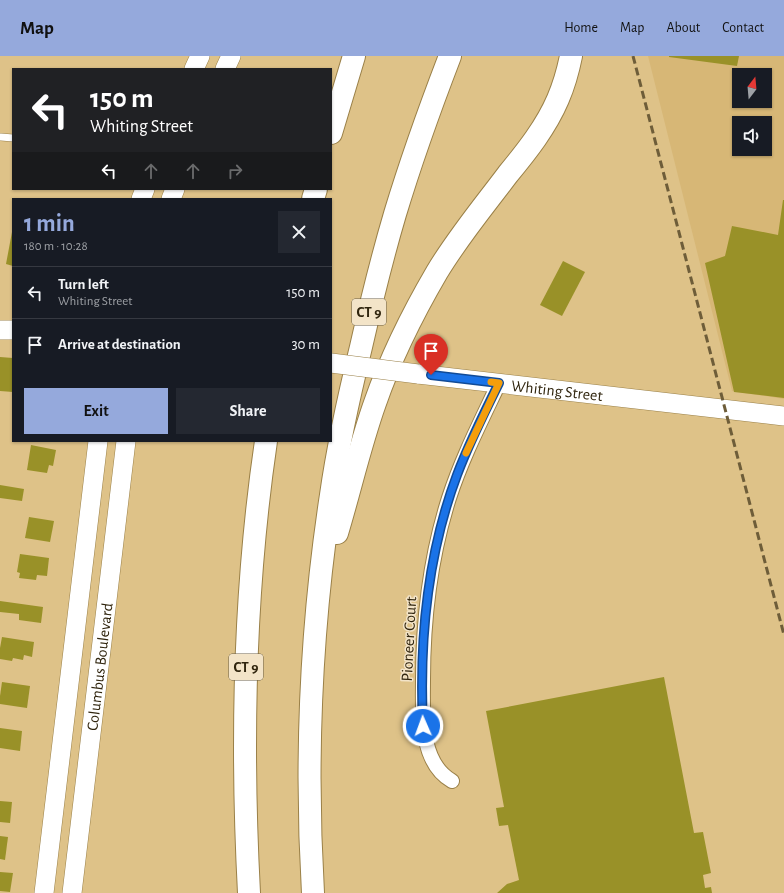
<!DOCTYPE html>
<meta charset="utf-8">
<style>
body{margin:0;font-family:"Alegreya Sans",sans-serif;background:#242831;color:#f1f3f6;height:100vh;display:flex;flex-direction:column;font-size:15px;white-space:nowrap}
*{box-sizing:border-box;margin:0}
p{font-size:13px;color:#9ea1a6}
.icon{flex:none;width:22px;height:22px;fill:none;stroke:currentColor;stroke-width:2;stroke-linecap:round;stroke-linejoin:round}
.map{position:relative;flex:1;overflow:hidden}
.sheet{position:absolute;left:12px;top:142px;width:320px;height:244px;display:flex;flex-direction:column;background:#171b24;border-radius:0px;box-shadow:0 1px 3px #0004}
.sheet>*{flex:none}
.top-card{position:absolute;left:12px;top:12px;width:320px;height:122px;border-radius:0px;box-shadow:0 1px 3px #0004;background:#202124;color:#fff;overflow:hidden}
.needle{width:26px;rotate:16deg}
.fabs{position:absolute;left:732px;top:12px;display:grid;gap:8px}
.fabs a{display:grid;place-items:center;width:40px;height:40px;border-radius:0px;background:#171b24;box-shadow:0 1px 3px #0004;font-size:20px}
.pin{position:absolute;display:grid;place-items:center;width:34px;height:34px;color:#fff;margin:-41px -17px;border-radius:50% 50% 50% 0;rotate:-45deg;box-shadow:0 0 4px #0007}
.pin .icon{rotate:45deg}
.me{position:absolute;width:44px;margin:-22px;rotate:358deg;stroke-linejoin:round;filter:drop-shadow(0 0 3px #0008)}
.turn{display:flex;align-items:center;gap:14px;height:84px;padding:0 12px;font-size:18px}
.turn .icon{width:52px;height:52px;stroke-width:2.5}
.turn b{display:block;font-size:28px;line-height:34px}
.lanes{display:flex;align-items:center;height:38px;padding:0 12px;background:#0003;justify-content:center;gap:20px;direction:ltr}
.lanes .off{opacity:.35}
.round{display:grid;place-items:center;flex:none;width:42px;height:42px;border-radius:0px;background:#242831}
.summary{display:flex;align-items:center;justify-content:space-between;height:68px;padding:0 12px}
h1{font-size:24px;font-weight:600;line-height:30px;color:#95a9dc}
.action{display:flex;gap:8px;margin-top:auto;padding:8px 12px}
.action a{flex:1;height:46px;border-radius:0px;background:#95a9dc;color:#111;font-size:16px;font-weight:600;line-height:46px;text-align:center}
.action a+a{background:#242831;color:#f1f3f6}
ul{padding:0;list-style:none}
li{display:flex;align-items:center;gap:12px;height:52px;padding:0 12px;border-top:1px solid #363941}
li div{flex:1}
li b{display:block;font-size:15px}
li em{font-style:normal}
header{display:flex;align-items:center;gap:24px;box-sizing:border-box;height:56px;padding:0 20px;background:#95a9dc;color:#111}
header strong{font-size:19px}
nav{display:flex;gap:22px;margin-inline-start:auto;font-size:14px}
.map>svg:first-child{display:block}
.built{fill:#d7b776;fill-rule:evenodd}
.building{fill:#999128}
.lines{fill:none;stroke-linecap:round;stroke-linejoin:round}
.lane-casing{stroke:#9a8048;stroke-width:8}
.street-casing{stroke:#9a8048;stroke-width:16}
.secondary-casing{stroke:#9a8048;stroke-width:20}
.highway-casing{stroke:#9a8048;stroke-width:24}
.lane{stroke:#fff;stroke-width:7}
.street{stroke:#fff;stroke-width:14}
.secondary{stroke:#fff;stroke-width:19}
.highway{stroke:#fff;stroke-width:22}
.rail{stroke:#6e5d39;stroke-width:3;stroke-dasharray:8 4;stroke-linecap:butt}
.secondary-bridge-casing{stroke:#9a8048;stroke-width:20;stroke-linecap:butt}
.secondary-bridge{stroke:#fff;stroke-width:19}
.route-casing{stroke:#114b97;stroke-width:10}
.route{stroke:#1a73e8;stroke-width:7}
.slow{stroke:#f59e0b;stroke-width:7}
.labels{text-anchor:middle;stroke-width:3;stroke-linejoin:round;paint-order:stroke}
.shield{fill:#f3e4c8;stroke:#6a5e46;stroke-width:1}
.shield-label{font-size:15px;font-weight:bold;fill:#30250e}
.street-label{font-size:16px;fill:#30250e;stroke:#f3e4c8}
</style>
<header>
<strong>Map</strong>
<nav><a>Home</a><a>Map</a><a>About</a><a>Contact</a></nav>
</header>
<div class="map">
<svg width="784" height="837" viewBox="0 0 784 837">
<rect width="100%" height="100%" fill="#dec288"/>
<path class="built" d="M648,0h136v343l-52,-8zM739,19h26v26h-26zM739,67h26v26h-26z"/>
<g class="building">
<path d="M669,0h70l-2,10 -68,-9z"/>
<path d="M783,144h1v198l-50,-6 -29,-129 20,-7 7,-30 46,9z"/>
<path d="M12,176h1v34l-7,-2z"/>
<path d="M563,205l22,11 -23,44 -22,-11z"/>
<path d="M0,301l13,1v34l-13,-1z"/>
<path d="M31,389l25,5 -3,16 -4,-1 -2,8 -20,-3z"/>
<path d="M0,429l24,4 -2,12 -22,-3z"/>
<path d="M29,461l25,4 -4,21 -25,-4z"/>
<path d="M20,498l29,4 -2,18 -10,-1 -1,5 -17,-2 1,-5 -3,-1z"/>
<path d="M0,545l43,6 -2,16 -22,-3v-6l-19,-2z"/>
<path d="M2,581l32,5 -2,15 -8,-2 -1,5 -10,-2 -1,3 -12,-2v-11z"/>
<path d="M664,621l30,156 9,-1 8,41 -8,2 2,13 6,-1 1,6h-215l10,-9 12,-4 -11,-55 -9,1 -3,-18 8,-1 -18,-96z"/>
<path d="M2,626l28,4 -3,22 -27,-4v-8z"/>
<path d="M0,672l22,3 -2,20 -20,-3z"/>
<path d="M0,745l12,1 -2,21 -10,-1z"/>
<path d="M0,780l8,1 -3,23 -5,-1z"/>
<path d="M0,816l13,1 -3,19 -10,-1z"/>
</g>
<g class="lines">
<g class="lane-casing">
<path id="lane" d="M1,81l12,1"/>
</g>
<g class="street-casing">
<path id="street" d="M452,725c-33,-19 -29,-68 -29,-101 0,-63 7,-122 26,-182 13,-40 32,-77 50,-115"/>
</g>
<g class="secondary-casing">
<g id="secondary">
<path d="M194,13l6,-13"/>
<path d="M225,13l6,-13"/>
<path d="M141,143l4,-10"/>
<path d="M171,143l4,-10"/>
<path d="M0,274h13"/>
<path id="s1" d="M418,318l366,42"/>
<path d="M44,837l54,-452"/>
<path id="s2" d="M72,837l54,-452"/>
</g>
</g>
<g class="highway-casing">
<g id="highway">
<path d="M331,77l23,-77"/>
<path d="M313,143l3,-10"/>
<path d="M337,477c13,-43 23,-88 38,-130 16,-46 38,-90 62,-131 21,-35 47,-66 71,-98 19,-23 38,-47 50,-75 6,-14 10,-28 13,-43"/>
<path d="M249,837c-8,-151 -5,-303 17,-452"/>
<path d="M313,837c-8,-133 -2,-267 18,-398 7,-50 18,-99 30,-148 10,-44 21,-89 34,-133 16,-53 35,-106 55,-158"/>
</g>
</g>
<use href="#lane" class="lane"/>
<use href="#street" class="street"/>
<use href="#secondary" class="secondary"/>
<use href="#highway" class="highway"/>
<path class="rail" d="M633,0l151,579"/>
<g class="secondary-bridge-casing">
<path id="secondary-bridge" d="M331,307l87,11"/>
</g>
<use href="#secondary-bridge" class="secondary-bridge"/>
</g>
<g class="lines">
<g class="route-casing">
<path id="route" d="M423,670c-4,-86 4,-171 34,-251 12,-32 27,-62 42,-92l-68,-8"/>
</g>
<use href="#route" class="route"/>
<path class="slow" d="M466,397l33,-70 -8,-1"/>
</g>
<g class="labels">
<g class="shield">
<rect x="352" y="243" width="34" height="26" rx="3"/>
<rect x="229" y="598" width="34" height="26" rx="3"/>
</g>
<g class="shield-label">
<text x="369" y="261">CT 9</text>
<text x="246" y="616">CT 9</text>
</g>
<g class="street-label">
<text dy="6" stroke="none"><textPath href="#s1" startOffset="140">Whiting Street</textPath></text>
<text transform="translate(408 583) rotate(-87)" y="6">Pioneer Court</text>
<text dy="6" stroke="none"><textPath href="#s2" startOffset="228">Columbus Boulevard</textPath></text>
</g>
</g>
</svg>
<div class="fabs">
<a><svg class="needle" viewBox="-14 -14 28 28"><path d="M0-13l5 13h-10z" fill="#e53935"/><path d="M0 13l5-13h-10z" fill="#9ea1a6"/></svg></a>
<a><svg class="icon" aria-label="sound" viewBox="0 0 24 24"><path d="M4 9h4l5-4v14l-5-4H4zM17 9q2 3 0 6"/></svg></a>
</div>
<div class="pin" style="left:431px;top:319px;background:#d93025"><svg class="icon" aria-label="arrive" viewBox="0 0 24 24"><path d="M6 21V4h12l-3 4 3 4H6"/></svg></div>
<svg class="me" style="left:423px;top:670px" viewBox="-20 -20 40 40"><circle r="17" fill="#1a73e8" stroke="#fff" stroke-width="3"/><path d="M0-11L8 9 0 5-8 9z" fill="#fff"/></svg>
<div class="top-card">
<div class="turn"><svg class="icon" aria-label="left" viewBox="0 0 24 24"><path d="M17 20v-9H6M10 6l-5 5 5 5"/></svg><div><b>150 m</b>Whiting Street</div></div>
<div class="lanes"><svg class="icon" aria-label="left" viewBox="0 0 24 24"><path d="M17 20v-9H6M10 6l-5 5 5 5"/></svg><svg class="icon off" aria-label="ahead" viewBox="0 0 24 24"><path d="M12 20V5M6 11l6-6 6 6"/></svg><svg class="icon off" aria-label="ahead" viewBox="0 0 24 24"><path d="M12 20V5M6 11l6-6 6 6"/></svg><svg class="icon off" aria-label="right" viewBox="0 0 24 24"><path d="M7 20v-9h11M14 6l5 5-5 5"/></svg></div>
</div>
<section class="sheet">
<div class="summary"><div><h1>1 min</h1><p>180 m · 10:28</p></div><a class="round"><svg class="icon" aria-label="close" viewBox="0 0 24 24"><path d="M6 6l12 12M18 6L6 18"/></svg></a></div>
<ul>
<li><svg class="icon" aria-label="left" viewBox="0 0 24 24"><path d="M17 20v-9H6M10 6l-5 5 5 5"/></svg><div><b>Turn left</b><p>Whiting Street</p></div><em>150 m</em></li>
<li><svg class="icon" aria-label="arrive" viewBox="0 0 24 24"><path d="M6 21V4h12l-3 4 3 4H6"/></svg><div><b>Arrive at destination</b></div><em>30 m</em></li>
</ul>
<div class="action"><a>Exit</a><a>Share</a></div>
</section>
</div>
